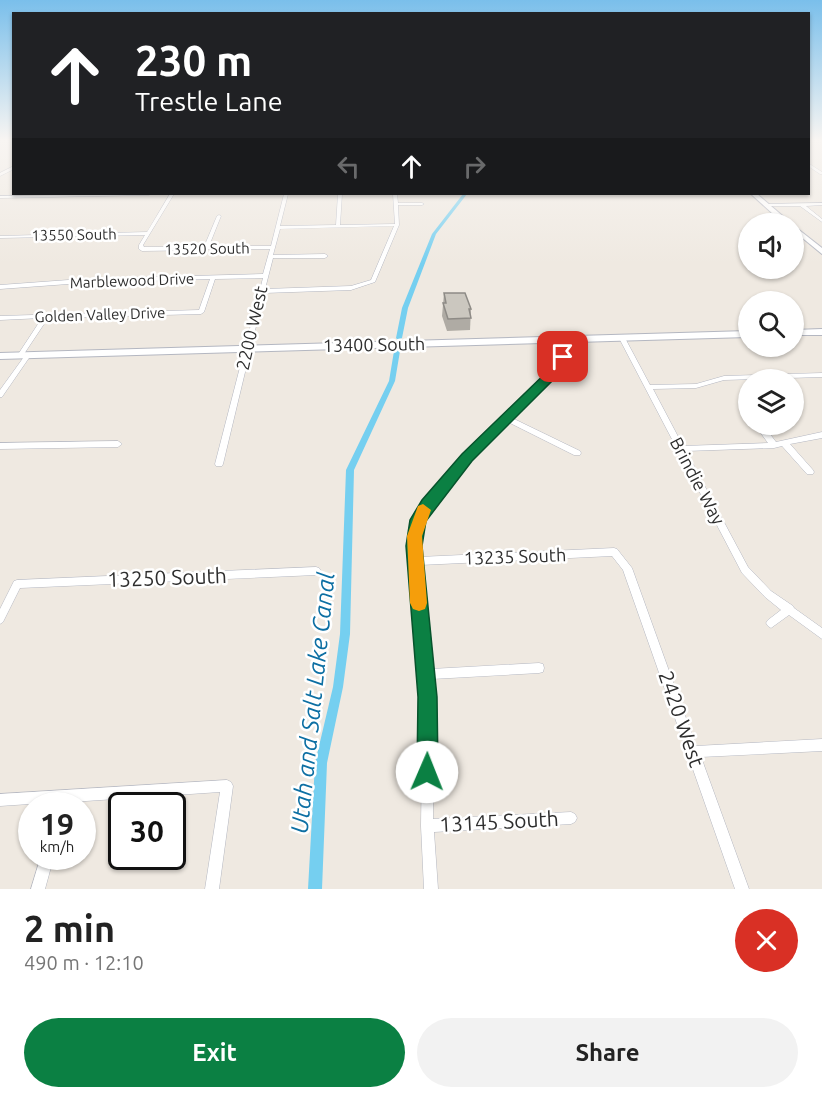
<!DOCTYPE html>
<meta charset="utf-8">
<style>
body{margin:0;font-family:Ubuntu,sans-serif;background:#f2f2f2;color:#222;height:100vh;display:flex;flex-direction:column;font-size:22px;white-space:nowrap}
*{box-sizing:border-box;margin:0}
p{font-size:20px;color:#767676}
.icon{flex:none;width:33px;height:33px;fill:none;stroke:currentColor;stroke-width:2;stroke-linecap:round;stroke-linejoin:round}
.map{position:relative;height:889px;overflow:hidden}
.drawer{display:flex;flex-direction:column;background:#fff;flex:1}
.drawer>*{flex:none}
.top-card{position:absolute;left:12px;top:12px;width:798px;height:183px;border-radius:0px;box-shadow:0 2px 4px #0004;background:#202124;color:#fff;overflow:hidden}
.buttons{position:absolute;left:738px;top:213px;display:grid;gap:12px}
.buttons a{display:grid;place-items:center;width:66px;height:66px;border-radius:50%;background:#fff;box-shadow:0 2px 4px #0004;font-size:30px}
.speed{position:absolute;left:18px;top:792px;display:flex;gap:12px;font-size:30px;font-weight:700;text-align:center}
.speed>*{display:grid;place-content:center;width:78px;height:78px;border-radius:50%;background:#fff;box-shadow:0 2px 4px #0004;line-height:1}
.speed small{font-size:15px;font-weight:400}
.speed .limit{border:3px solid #111;border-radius:9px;background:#fff;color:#111}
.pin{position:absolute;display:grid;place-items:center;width:51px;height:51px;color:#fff;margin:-26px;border-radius:12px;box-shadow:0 3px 9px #0006}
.me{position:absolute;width:66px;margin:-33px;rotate:1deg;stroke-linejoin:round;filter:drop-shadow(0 0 4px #0008)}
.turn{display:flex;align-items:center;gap:21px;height:126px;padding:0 24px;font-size:27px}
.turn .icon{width:78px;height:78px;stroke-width:2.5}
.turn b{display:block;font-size:42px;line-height:51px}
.lanes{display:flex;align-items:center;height:57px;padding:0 24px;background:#0003;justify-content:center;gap:30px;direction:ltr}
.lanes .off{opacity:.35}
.round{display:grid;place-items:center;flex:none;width:63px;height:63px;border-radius:32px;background:#f2f2f2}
.headline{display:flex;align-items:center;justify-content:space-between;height:102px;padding:0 24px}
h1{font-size:36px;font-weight:600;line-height:45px}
.button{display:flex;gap:12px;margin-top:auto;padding:12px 24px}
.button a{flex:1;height:69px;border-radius:36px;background:#0b8043;color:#fff;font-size:24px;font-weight:600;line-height:69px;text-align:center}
.button a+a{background:#f2f2f2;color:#222}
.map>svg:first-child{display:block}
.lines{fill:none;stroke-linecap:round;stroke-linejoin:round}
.canal{fill:#75cff0;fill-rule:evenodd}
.street-casing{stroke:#b4b7c1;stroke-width:1}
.secondary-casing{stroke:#b4b7c1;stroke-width:2}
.street{fill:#fff;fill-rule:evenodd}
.secondary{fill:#fff;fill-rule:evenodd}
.wall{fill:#afaba4}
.building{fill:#cbc7bf;stroke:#8e8b86;stroke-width:1.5}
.route{fill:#0b8043;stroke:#07532c;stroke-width:1.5}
.slow{fill:#f59e0b}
.labels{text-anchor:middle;stroke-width:5;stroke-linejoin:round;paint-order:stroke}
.far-street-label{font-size:15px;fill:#2e2e2e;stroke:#fff}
.street-label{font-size:18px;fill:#2e2e2e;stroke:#fff}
.near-street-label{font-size:21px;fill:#2e2e2e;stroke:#fff}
.near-water-label{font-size:24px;font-style:italic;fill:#0d6fa3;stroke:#fff}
</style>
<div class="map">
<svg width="822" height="889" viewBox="0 0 822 889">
<rect width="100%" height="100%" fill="#efe9e1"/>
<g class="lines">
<g class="canal">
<path d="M463,194h4l-31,40 -28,74 -6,30 -3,2 -2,-1 -1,-1 6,-30 30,-74z"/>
<path d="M397,349l3,2 -5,30 -41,89 -4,164 -7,53 -16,76 -5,126h-14l7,-126 18,-76 7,-53 6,-164 43,-89 5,-30z"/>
</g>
<g class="street-casing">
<g id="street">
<path d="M808,163l14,9v2h-2l-12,-8z"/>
<path d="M14,166v3l-14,7v-3z"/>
<path d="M109,194h42l-2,1 -149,3v-2z"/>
<path d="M170,194h4l-31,51 1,2h60l13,-31 2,-1 2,1 -12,30h62l13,-52h4l-8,32 56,-1 2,-31h4l-2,31 55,-1 -2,-30h4l1,9h24l2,1 -2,1h-24l1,20 -24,57 -24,8 -87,3 -41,171 -1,2h-6l-1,-2 48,-186 -48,1 -11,33 -3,2 -153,4 -26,39 -2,1 -3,-2 25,-38 -42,2v-4l199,-6 11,-31 -128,4 -82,6v-4l82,-6 181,-5 7,-25h-62l-2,2 -2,-1 -62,1 -3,-2v-4l6,-10 -145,3v-2l147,-4zM394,226l-23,54 -20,6 -86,3 8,-31h52l3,-2 -3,-2 -52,1 7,-26z"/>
<path d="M822,203v2l-16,1 16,13v3l-22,-16h-32l-2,-1 2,-1z"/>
<path d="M622,336l3,2 25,47 46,-1 28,-8 98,-3v4l-98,3 -28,8 -43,1 30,57 85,-3 -11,-15 4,-3 3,1 12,16 46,-10v6l-32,6 23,26 1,2 -1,2h-6l-25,-28 -8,2 -88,3 62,116 23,24 22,15 1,2 28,20v11l-33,-24 -18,13 -3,-2 -2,-3 2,-3 13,-10 -16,-13 -23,-24 -123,-235z"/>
<path d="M556,338c7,5 11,18 9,26l-53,54 68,33 1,2 -1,2h-6l-66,-33 -38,38 -39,46 -12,22 -1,18 1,11 195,-9 3,1 15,19 64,178 126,-7v12l-121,6 48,132h-14l-112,-319 -11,-14 -192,9 11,104 108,-6 4,1 1,4 -1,4 -4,1 -107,6 1,18v122l138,-7 4,2 2,4 -2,4 -4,2 -137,8 4,57h-14l-3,-63 2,-129 -13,-151 1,-18 14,-26 39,-46 95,-93 1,-5 -7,-18z"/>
<path d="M28,353l3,2 -29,42h-2v-7l26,-36z"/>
<path d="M118,441l4,3 -4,3 -118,2v-6z"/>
<path d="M316,567l3,1 2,3 -2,3 -3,1 -296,13 -17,34 -3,2v-15l14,-28 3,-1z"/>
<path d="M227,780l4,2 2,4 -14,103h-14l15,-97 -149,10 -1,4h-12l1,-4 -59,4v-12z"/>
<path d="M41,856h13l-9,33h-14z"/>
</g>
</g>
<g class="secondary-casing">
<g id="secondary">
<path d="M751,194h6l35,30h-8z"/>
<path d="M794,226l28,22v6l-28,-23z"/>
<path d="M822,329v6h-28v-5z"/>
<path d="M748,331v6l-748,22v-6z"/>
</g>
</g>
<use href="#street" class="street"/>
<use href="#secondary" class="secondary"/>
</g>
<path class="wall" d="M444,293l27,16 -1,21 -23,1 -5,-15z"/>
<path class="building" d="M444,293h21l6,16h-2l2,9 -23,1 -5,-16h3z"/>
<linearGradient id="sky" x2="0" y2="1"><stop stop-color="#7abfeb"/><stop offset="0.53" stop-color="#f8f5f2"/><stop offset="1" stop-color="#f8f5f2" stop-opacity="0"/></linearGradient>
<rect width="822" height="264" fill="url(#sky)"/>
<path class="route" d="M563,354l6,3 -3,10 -94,94 -46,60 -4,25 15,151 1,75 -3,7 -8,3 -7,-3 -3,-7 1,-75 -12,-151 4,-26 12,-20 40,-46 94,-91 3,-8z"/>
<path class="slow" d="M423,504l8,6 -9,26 5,67 -2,6 -6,2 -6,-2 -3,-6 -3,-67 11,-30z"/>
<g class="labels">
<g class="far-street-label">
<text transform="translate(74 235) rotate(-1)" y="5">13550 South</text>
<text transform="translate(207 249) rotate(-1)" y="5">13520 South</text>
<text transform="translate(132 281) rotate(-2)" y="5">Marblewood Drive</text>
<text transform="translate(100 315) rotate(-2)" y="5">Golden Valley Drive</text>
</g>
<g class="street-label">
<text transform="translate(252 328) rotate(-77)" y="6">2200 West</text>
<text transform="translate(374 345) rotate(-1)" y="6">13400 South</text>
<text transform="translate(697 481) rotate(62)" y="6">Brindie Way</text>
<text transform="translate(515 557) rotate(-2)" y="6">13235 South</text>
</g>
<g class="near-street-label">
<text transform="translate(167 578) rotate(-2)" y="7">13250 South</text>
<text transform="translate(681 719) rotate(71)" y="7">2420 West</text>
<text transform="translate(499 822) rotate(-3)" y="7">13145 South</text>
</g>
<g class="near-water-label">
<text transform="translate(313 703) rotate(-84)" y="8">Utah and Salt Lake Canal</text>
</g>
</g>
</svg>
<div class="buttons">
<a><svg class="icon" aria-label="sound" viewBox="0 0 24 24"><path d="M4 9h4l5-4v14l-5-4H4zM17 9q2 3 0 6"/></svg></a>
<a><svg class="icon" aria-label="search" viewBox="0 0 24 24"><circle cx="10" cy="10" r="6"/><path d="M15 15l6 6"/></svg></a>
<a><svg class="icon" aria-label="layers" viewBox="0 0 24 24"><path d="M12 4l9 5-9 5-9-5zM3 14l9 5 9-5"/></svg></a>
</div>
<div class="speed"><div>19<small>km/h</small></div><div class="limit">30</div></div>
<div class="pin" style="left:563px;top:357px;background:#d93025"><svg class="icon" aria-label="arrive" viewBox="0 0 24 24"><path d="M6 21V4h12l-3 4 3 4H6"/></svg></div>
<svg class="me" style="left:427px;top:772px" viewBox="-20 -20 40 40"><circle r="19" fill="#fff"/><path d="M0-13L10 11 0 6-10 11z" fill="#0b8043"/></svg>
<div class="top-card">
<div class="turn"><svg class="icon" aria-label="ahead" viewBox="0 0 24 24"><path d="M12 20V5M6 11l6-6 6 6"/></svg><div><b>230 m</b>Trestle Lane</div></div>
<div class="lanes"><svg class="icon off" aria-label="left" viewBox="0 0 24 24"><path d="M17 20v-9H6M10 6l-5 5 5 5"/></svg><svg class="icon" aria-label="ahead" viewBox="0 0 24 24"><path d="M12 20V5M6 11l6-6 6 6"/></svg><svg class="icon off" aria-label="right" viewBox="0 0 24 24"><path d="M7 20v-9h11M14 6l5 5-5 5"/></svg></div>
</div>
</div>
<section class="drawer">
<div class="headline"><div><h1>2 min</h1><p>490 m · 12:10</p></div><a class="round" style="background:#d93025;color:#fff"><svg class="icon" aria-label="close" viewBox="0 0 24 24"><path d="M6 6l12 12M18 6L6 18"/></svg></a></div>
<div class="button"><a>Exit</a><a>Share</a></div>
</section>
